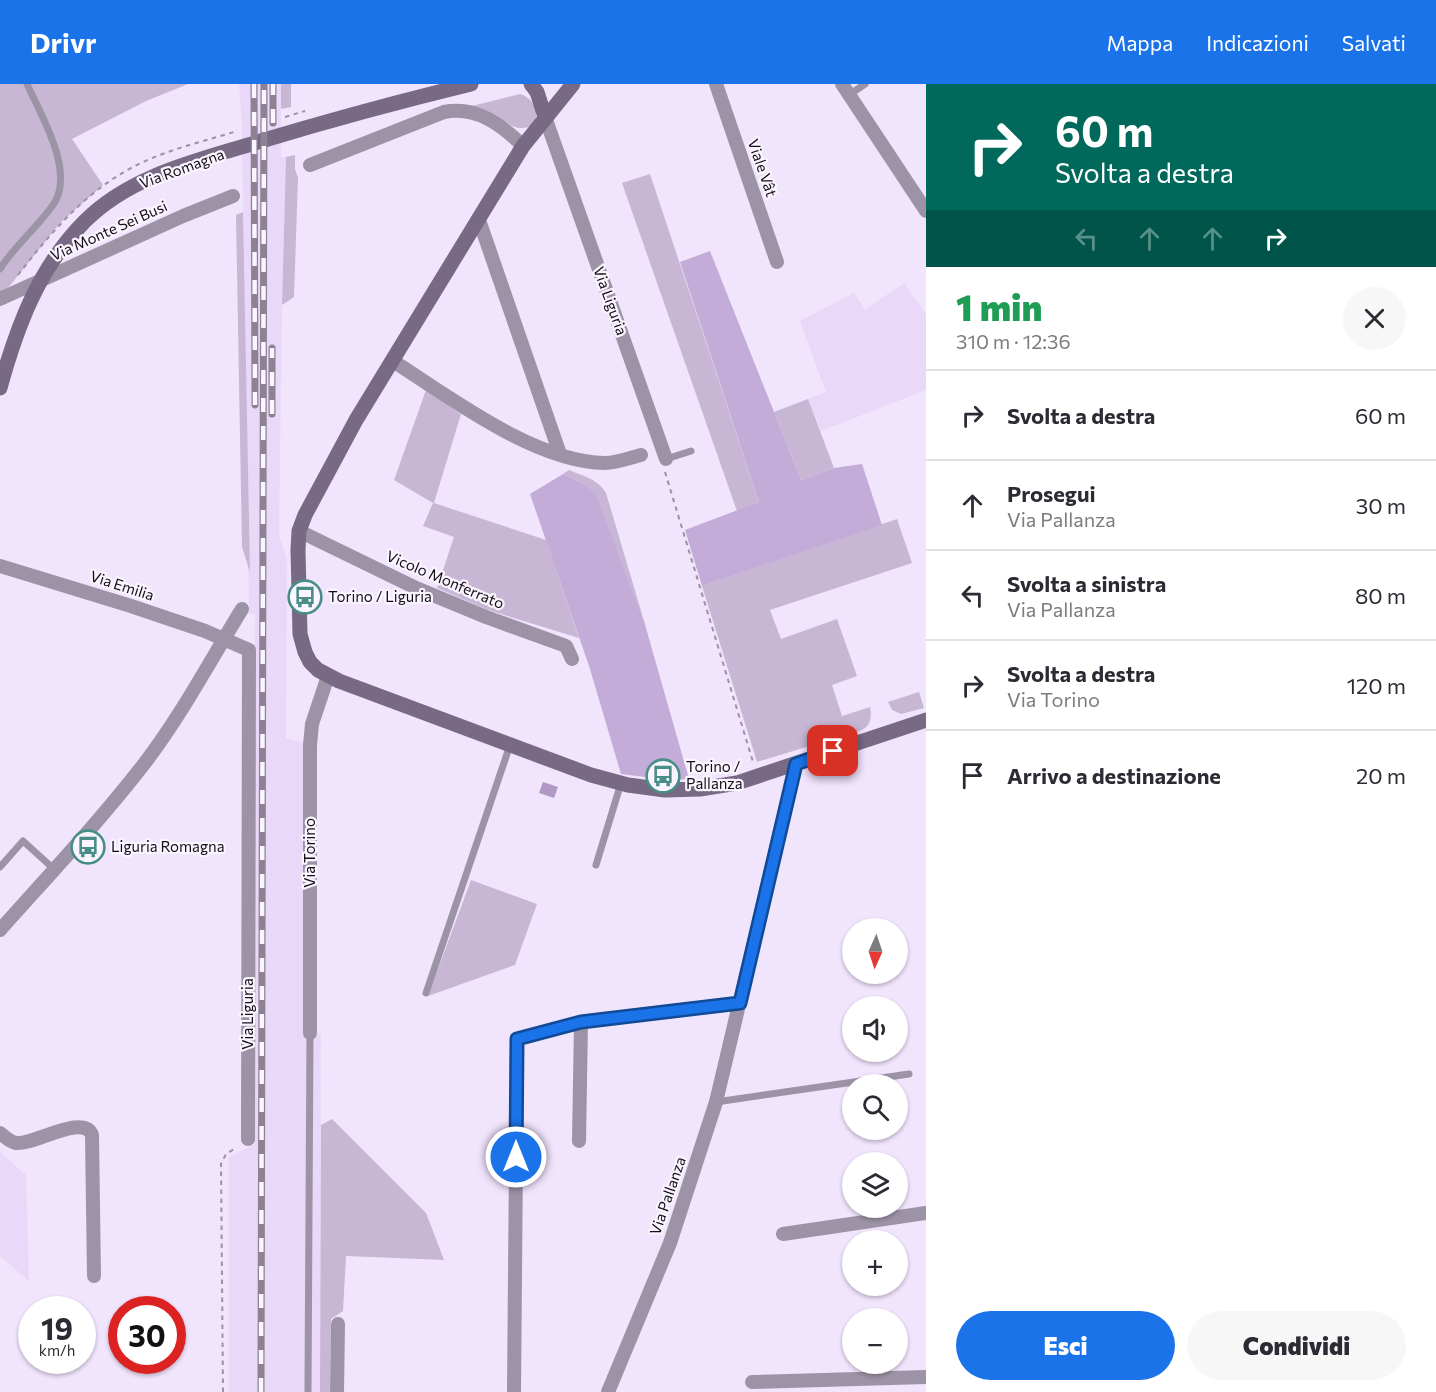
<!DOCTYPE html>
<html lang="it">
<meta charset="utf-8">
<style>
body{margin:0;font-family:Commissioner,sans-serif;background:#f7f7f7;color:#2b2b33;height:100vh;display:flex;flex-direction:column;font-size:22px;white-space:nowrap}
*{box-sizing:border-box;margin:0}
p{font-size:20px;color:#7c7c81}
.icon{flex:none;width:33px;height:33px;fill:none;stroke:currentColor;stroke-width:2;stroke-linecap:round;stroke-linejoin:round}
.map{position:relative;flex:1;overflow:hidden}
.side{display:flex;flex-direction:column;background:#fff;width:510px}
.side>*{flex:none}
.hud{background:#00695c;color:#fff;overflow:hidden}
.needle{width:39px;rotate:183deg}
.tools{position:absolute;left:842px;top:834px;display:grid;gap:12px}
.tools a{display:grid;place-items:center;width:66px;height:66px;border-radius:50%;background:#fff;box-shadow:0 2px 4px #0004;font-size:30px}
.speed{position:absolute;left:18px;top:1212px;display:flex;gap:12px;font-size:30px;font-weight:700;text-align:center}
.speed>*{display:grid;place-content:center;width:78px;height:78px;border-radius:50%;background:#fff;box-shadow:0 2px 4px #0004;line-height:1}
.speed small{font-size:15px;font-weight:400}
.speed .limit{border:9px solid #d22;background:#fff;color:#111}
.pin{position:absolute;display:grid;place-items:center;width:51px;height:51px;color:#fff;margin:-26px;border-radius:12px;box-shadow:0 3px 9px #0006}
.me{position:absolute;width:66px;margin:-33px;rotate:0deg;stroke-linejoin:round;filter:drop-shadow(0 0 4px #0008)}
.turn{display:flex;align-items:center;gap:21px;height:126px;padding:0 30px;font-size:27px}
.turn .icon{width:78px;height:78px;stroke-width:2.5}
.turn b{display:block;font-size:42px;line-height:51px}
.lanes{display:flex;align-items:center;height:57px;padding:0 30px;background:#0003;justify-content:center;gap:30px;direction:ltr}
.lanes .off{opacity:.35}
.round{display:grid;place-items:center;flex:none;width:63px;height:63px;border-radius:32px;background:#f7f7f7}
.head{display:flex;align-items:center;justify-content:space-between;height:102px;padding:0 30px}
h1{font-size:36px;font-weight:800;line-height:45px;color:#1e9e55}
.action{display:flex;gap:12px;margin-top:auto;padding:12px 30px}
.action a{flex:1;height:69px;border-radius:36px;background:#1a73e8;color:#fff;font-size:24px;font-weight:800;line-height:69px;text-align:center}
.action a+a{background:#f7f7f7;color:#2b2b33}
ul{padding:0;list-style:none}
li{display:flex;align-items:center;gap:18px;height:90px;padding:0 30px;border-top:2px solid #e1e1e2}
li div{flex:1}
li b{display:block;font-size:22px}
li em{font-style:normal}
header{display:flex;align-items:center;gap:36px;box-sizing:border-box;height:84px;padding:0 30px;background:#1a73e8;color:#fff}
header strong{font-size:28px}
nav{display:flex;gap:33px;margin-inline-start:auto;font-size:21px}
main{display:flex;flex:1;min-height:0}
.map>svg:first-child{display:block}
.built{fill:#e9d8f7}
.green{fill:#c7b7d5}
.forest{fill:#c3acd7}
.water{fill:#b099c4}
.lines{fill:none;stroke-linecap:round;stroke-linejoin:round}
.path{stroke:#9c92a4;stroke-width:2;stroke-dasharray:4.5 4.5;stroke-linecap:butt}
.lane{stroke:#9d93a6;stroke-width:7}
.street{stroke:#9d93a6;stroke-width:14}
.secondary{stroke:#786984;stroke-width:15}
.rail-casing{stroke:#8c8293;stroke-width:7}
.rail{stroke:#faf5ff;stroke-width:4.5;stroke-dasharray:14;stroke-linecap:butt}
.route-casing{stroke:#114b97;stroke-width:15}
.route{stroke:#1a73e8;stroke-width:10}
.labels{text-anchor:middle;stroke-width:4.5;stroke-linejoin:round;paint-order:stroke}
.street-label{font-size:15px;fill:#130e16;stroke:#faf5ff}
.poi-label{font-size:15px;fill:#130e16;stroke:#faf5ff;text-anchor:start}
</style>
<header>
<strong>Drivr</strong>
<nav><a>Mappa</a><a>Indicazioni</a><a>Salvati</a></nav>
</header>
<main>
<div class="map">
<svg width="926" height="1308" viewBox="0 0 926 1308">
<rect width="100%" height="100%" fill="#f1e4fd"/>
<g class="built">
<path d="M239,0h42v73h5l-4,148 -3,231 8,23 -1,179 19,5 -1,290 17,1 -1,358h-91v-235l25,-12 1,-531h-6l-7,-490z"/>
<path d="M904,199l22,31v76l-105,41 -13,-32 18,-7 -26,-71 54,-28 11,17z"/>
<path d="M0,1068l26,23 3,106 -29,-25z"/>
</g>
<g class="green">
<path d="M0,0h188l-42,17 -74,38 31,46 -43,38 -60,75z"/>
<path d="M281,0h10v23l-10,2z"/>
<path d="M520,10c19,5 24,35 1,34 -8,0 -14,-6 -21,-9 -10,-5 -22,-8 -32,-12z"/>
<path d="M295,71v14l3,9 -4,119 -12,8 4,-148z"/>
<path d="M650,90l109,328 -22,9 -115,-328z"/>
<path d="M243,128l7,360 -8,-25 -6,-332z"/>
<path d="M426,306l35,24 -27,89 112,37 33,98 -91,-28 -51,-22 17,-51 -31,-11 10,-23 -39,-23z"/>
<path d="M808,315l26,69 -33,12 -27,-68z"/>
<path d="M569,386c14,6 29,9 37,23l38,128 -48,-126 -12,-11 -21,-10z"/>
<path d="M897,435l15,44 -142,47 11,29 56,-20 20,57 -25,9 10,31 28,-9c2,10 1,18 -8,23l-105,32 -55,-176z"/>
<path d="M919,608l5,16 -23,6 -9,-4 -4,-8z"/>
<path d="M471,796l66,24 -22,61 -87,31z"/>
<path d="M332,1035l94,94 18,47 -98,-4 -3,55 -12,8 -1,73h-10l1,-267z"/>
</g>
<g class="forest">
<path d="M710,167l91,229 33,-12 28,-4 20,61 -180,61 -17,-56 74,-28 -79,-240z"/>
<path d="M563,390l21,10 12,10 48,127 45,158 -20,1 -48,-6 -31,-105 -60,-175z"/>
</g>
<path class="water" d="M543,698l15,5 -4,11 -15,-5z"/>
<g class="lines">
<g class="path">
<path d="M285,33l20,-6"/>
<path d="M18,191c37,-48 75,-92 132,-116 28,-12 58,-19 87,-28"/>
<path d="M665,388l88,290"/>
<path d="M223,1308l-2,-228 5,-10 10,-6"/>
</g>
<g class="lane">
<path d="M849,11l16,-11"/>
<path d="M0,185c15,-24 37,-41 53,-64 23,-32 -12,-90 -26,-121"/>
<path d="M666,375l25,-8"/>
<path d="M596,781l25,-82"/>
<path d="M0,783l23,-26 32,29"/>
<path d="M426,909l84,-248"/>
<path d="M716,1018l193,-28"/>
<path d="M308,1308l2,-359"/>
</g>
<g class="street">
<path d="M716,0l61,178"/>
<path d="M842,0l84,127"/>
<path d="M545,33l121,342"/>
<path d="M310,81l134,-53c32,-6 57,12 79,34"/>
<path d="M479,136l81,234"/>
<path d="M0,215l183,-83 50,-20"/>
<path d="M393,277c58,37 142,101 212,102 12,0 24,-5 36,-8"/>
<path d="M299,447l117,57 70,29 80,29 6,13"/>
<path d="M0,482l131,40 74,25 44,19 -1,489"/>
<path d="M0,846c49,-55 99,-108 144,-166 37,-48 66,-103 98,-155"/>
<path d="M310,949v-288l2,-21 16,-48"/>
<path d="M0,1049c5,4 10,9 16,10 18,2 68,-30 76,-8l2,141"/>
<path d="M579,1057l2,-119 159,-19"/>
<path d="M783,1150l143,-21"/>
<path d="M752,1298l174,-5"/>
<path d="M337,1308l1,-68"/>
<path d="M514,1308l3,-353 64,-17"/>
<path d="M608,1308l62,-149 46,-141 80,-338"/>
</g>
<g class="secondary">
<path d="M531,0l6,8 8,25"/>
<path d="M573,0l-50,62 -167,274 -51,95 -6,16 -1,19 2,84 5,18 5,10 8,8 21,11 252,94 37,10 37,5 35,-1 37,-6 189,-63"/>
<path d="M0,304c17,-62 39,-121 85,-167 47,-47 116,-61 176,-80 70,-21 140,-40 210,-57"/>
</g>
<g class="rail-casing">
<g id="rail">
<path d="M254,0l1,321"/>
<path d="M273,39v-39"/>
<path d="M272,330v-66"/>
<path d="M261,1308l3,-1308"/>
</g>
</g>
<use href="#rail" class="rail"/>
</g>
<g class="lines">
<g class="route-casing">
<path id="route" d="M516,1073l1,-118 64,-17 159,-19 56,-239 37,-13"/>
</g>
<use href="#route" class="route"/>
</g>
<defs>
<g id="bus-ring" transform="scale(1.725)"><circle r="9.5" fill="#faf5ff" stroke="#488e86" stroke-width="1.5"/><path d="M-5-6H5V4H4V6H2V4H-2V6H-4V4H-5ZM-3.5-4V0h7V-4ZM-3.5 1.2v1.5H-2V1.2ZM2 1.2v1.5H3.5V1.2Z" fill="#488e86"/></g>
</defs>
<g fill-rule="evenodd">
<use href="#bus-ring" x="305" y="513"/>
<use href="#bus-ring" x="663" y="692"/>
<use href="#bus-ring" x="88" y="763"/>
</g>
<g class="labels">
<g class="street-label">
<text transform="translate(762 84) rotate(71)" y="5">Viale Vât</text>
<text transform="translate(182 85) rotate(-20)" y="5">Via Romagna</text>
<text transform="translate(109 147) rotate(-24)" y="5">Via Monte Sei Busi</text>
<text transform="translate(610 217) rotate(70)" y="5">Via Liguria</text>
<text transform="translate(445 496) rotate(23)" y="5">Vicolo Monferrato</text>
<text transform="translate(122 502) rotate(18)" y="5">Via Emilia</text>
<text transform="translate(310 769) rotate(-90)" y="5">Via Torino</text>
<text transform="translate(248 930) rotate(-90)" y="5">Via Liguria</text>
<text transform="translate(668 1112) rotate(-71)" y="5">Via Pallanza</text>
</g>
<g class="poi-label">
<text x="328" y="518">Torino / Liguria</text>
<text x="686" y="688">Torino /<tspan x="686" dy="17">Pallanza</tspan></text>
<text x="111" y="768">Liguria Romagna</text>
</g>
</g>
</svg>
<div class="tools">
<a><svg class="needle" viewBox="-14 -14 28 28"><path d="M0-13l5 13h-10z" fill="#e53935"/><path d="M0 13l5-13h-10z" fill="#7c7c81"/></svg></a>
<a><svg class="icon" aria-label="sound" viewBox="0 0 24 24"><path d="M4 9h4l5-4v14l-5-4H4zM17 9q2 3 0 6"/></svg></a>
<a><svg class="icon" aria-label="search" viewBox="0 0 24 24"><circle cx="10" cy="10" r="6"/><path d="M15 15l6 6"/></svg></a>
<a><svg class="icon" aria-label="layers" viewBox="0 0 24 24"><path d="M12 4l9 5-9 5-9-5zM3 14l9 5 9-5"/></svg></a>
<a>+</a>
<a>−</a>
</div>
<div class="speed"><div>19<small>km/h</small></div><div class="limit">30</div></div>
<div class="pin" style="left:833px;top:667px;background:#d93025"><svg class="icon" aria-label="arrive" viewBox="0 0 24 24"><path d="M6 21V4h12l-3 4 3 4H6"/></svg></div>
<svg class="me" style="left:516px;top:1073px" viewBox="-20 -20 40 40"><circle r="17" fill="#1a73e8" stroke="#fff" stroke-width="3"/><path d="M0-11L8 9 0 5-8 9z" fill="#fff"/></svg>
</div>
<section class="side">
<div class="hud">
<div class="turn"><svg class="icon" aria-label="right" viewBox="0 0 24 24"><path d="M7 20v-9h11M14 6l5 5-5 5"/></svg><div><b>60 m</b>Svolta a destra</div></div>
<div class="lanes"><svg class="icon off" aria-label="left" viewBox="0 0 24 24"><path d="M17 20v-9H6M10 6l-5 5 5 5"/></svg><svg class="icon off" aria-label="ahead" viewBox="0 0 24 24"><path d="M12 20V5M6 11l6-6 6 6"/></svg><svg class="icon off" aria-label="ahead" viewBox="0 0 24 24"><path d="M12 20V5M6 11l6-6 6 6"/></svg><svg class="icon" aria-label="right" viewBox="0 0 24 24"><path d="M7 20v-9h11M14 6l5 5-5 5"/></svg></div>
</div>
<div class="head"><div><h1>1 min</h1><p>310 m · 12:36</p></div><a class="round"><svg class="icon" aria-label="close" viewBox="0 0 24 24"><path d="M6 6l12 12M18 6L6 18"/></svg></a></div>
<ul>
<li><svg class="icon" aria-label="right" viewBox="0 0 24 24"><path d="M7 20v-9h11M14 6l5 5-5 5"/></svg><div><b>Svolta a destra</b></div><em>60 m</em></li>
<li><svg class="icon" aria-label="ahead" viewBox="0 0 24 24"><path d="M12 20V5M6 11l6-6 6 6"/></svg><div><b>Prosegui</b><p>Via Pallanza</p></div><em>30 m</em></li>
<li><svg class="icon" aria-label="left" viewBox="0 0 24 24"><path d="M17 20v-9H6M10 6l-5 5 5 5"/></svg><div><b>Svolta a sinistra</b><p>Via Pallanza</p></div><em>80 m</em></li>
<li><svg class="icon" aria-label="right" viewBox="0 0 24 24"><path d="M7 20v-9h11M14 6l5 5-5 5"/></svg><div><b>Svolta a destra</b><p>Via Torino</p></div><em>120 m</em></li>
<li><svg class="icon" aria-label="arrive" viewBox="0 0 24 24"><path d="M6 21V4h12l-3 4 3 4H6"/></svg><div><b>Arrivo a destinazione</b></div><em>20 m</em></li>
</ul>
<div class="action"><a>Esci</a><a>Condividi</a></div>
</section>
</main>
